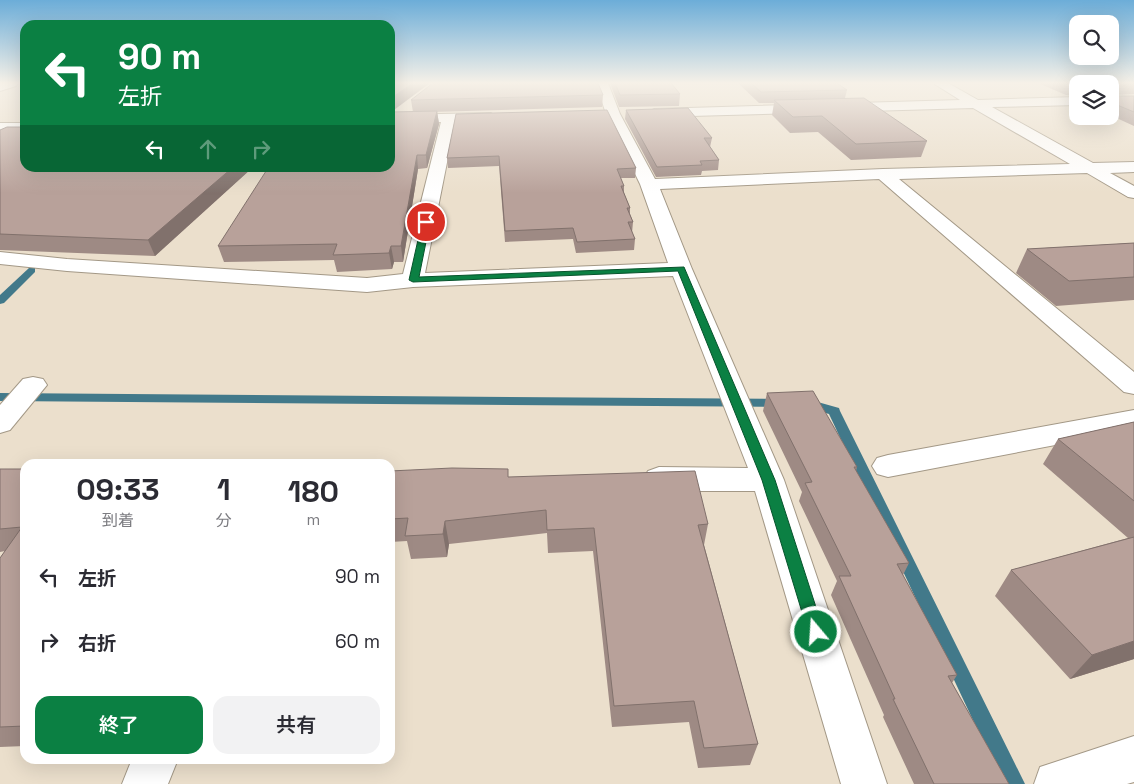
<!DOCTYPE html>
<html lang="ja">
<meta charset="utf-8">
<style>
body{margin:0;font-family:"Space Grotesk","Noto Sans JP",sans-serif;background:#f2f2f3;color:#2b2b33;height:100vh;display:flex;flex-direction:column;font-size:19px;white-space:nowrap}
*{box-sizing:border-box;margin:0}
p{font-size:16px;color:#7c7c81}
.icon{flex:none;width:28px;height:28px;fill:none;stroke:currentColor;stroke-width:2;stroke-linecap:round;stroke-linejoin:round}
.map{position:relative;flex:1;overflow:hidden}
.drawer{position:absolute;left:20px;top:459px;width:375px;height:305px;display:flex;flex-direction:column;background:#fff;border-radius:15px;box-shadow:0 5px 20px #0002}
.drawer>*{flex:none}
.banner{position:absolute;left:20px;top:20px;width:375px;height:152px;border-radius:15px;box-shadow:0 5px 20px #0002;background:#0b8043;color:#fff;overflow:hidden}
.fabs{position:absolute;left:1069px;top:15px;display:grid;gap:10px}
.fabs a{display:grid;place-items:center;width:50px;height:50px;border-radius:10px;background:#fff;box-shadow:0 5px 20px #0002;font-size:25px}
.pin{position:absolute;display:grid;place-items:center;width:42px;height:42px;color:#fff;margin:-21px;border:2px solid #fff;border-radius:50%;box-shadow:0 1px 5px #0007}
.me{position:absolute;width:55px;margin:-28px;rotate:342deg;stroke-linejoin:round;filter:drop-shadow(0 0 4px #0008)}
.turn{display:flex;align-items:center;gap:18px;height:105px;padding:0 15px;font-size:22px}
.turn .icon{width:65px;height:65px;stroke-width:2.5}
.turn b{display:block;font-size:35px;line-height:42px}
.lanes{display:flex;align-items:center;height:48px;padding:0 15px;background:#0003;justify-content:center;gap:25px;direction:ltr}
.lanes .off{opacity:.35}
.eta{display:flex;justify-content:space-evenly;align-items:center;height:85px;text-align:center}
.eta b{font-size:30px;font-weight:600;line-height:35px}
.button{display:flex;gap:10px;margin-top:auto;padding:10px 15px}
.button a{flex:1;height:58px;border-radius:15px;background:#0b8043;color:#fff;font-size:20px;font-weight:600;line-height:58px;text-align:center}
.button a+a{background:#f2f2f3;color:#2b2b33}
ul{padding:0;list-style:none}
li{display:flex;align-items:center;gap:15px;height:65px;padding:0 15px}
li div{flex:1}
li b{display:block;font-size:19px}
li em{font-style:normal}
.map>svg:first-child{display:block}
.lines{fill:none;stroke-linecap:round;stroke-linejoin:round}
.stream{fill:#42798a;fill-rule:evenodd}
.minor-casing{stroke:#a39886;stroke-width:2}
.minor{fill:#fff;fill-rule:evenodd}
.wall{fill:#9e8a84}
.shaded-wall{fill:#81716c}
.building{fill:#b8a19a;stroke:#81716c}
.route{fill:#0b8043;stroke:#07532c}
</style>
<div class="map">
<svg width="1134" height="784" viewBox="0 0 1134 784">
<rect width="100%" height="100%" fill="#ebdfcc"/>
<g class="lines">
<g class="stream">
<path d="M32,267l3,1v4l-31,31 -4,1v-9l29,-27z"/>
<path d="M0,393l782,6 6,4 -6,4 -782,-6z"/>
<path d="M807,399l32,9 1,3 185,373h-22l-174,-370 -27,-8 -1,-3 1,-3z"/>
</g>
<g class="minor-casing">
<g id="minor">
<path d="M0,83h18l-2,3 -16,5z"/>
<path d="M596,83h12l12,31 35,65 228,-10 187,-5 -97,-56 -319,9 -7,-4 7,-4 306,-9 -27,-17h15l30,17 100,-3v8l-86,2 101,56 41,-1v10l-24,1 24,13v12l-6,-1 -41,-24 -188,6 235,193v22l-10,-2 -245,-213 -219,10 32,80 92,211 103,304h-46l-86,-293h-96l-11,-4 -5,-8 5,-8 11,-4 89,1 -75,-192 -260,11 -46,5 -300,-21 -67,-7v-12l67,7 300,19 36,-4 38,-152 -51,1v-8l101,-2 7,4 -2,3 -41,2 -30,151 243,-10 -28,-79 -34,-70z"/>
<rect x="0" y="123" width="25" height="8"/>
<path d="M33,377l10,2 4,6 -37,45 -10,3v-28l23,-26z"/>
<path d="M1134,410v20l-246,47 -11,-3 -5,-8 5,-8 11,-3z"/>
<path d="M1134,736v46l-7,2h-93l6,-17z"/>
<path d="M132,759h46l-10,25h-46z"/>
</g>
</g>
<use href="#minor" class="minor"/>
</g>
<g class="wall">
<path d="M610,83h61l9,11 -1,12 -60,1z"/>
<path d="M738,83h99l10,7 -2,8 82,43 -6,16 -70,3 -33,-28 -28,1 -18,-18 2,-12h-15z"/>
<path d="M1038,83h96v11l-20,1 1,1h19v30l-24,-11v-31h-32v12l-12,-1z"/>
<path d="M603,95l-1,12 -171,5 6,-1 2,13 -12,44 -9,1 -15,93h-9l-2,7 -55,3 -3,-12 -110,2 -6,-16 172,-134h23l-2,-12z"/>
<path d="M626,110l86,28 -2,9 9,13 -1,10 -16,1 -1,4 -45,2 -31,-58z"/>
<path d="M456,114l180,54 -1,10h-14l3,8v7l6,15v6l3,8 -1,11 3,6 -1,11 -58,3 -3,-14 -68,3 -6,-76 -51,2 -1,-10z"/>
<path d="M0,130l252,38 -97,88 -155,-6z"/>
<path d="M1134,243v57l-78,6 -40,-33 11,-24z"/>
<path d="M767,393l90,74 -1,4 53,92 -6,12 54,100 -5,8 57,101h-95l-31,-67 1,-2 -53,-120 6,-14 -38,-80 3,-9 -39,-81z"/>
<path d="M1134,422v237l-64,20 -75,-83 16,-26 117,-32 -85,-74 15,-25z"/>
<path d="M0,469h25v277l-25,1v-189l5,-7 -5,1z"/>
<path d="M390,471l119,6 199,47 -4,21 54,199 -8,21 -52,3 -9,-46 -77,5 -19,-176 -45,2 -1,-20 -98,11 -2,13 -36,2 -4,-18 -17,1z"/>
</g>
<g class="shaded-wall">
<path d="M413,83h17l-40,30v-14z"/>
<path d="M437,111l2,13 -12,44 -1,-13z"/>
<path d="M417,155l1,14 -15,93 -2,-16z"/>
<path d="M232,168h20l-97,88 -7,-16z"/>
<path d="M391,246l3,16 -2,7 -3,-16z"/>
<path d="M445,521l4,23 -2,13 -4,-23z"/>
<path d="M1134,641v18l-64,20 22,-24z"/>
</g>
<g class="building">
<path d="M390,83h23l-23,16z"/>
<path d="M433,83h165l5,12 -192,5z"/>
<path d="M615,83h56l9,11 -60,1z"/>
<path d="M751,83h86l10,7 -86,2z"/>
<path d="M1065,83h69v1l-21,2v9l2,1h19v16l-24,-10v-18h-32v2l-8,-1z"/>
<path d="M864,98l63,43 -71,3 -34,-28 -29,1 -19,-17z"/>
<path d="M688,108l24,30h-8l15,22 -19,1 2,4 -45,2 -31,-57z"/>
<path d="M607,110l29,58 -19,1 7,17h-3l9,22h-3l6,14h-5l7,17 -58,3 -4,-14 -68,3 -6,-75 -52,2 9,-44z"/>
<path d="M437,111l-11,44h-9l-16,91h-10l-2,7 -56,2 4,-11 -119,2 50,-78h122v-56z"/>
<path d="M7,127h18v41h207l-84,72 -148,-6v-104z"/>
<path d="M1134,243v34l-65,4 -42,-32z"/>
<path d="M813,391l44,76h-3l55,96 -12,1 60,111 -9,1 61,108h-75l-41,-85h2l-56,-123h12l-46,-93 7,-1 -45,-89z"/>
<path d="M1134,422v79l-76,-62z"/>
<path d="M452,468l56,1v8l187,-6 13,53 -10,1 60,219 -54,4 -10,-47 -80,5 -20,-178 -47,2 -1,-20 -101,11 -2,13 -38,2 3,-18 -18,1v-48z"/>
<path d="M0,469h25v257l-25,1v-169l22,-31 -22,2z"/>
<path d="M1134,537v104l-42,14 -81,-85z"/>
</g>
<linearGradient id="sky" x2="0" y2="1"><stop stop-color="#6cadd8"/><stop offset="0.43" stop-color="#f6f1e8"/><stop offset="1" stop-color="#f6f1e8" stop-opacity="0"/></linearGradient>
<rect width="1134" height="193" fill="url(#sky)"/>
<path class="route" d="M426,220l4,2 -11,55 265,-10 91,213 49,152 -2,5 -6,2 -6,-2 -2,-5 -46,-152 -84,-209 -265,11 -4,-2 13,-58z"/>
</svg>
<div class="fabs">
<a><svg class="icon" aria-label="search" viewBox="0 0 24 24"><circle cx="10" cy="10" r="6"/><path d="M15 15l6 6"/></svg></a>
<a><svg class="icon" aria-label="layers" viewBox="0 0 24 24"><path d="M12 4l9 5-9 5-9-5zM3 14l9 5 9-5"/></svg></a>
</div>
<div class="pin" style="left:426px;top:222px;background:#d93025"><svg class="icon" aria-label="arrive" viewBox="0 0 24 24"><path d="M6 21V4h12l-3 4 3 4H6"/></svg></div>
<svg class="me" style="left:816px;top:632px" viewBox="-20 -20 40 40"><circle r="17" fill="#0b8043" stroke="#fff" stroke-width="3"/><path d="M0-11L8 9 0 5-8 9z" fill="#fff"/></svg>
<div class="banner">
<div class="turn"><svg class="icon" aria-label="left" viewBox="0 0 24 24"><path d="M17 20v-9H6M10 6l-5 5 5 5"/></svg><div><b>90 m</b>左折</div></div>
<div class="lanes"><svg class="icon" aria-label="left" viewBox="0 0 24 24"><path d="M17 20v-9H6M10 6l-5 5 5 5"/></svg><svg class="icon off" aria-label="ahead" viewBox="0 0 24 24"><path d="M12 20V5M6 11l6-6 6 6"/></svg><svg class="icon off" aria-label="right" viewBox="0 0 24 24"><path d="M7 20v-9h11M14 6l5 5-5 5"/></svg></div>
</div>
<section class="drawer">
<div class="eta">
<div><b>09:33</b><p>到着</p></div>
<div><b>1</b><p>分</p></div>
<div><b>180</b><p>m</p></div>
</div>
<ul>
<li><svg class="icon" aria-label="left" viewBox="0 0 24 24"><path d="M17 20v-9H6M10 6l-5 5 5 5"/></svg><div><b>左折</b></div><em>90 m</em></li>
<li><svg class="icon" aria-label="right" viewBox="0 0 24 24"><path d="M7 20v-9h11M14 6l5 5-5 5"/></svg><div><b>右折</b></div><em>60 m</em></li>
</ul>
<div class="button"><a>終了</a><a>共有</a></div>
</section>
</div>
